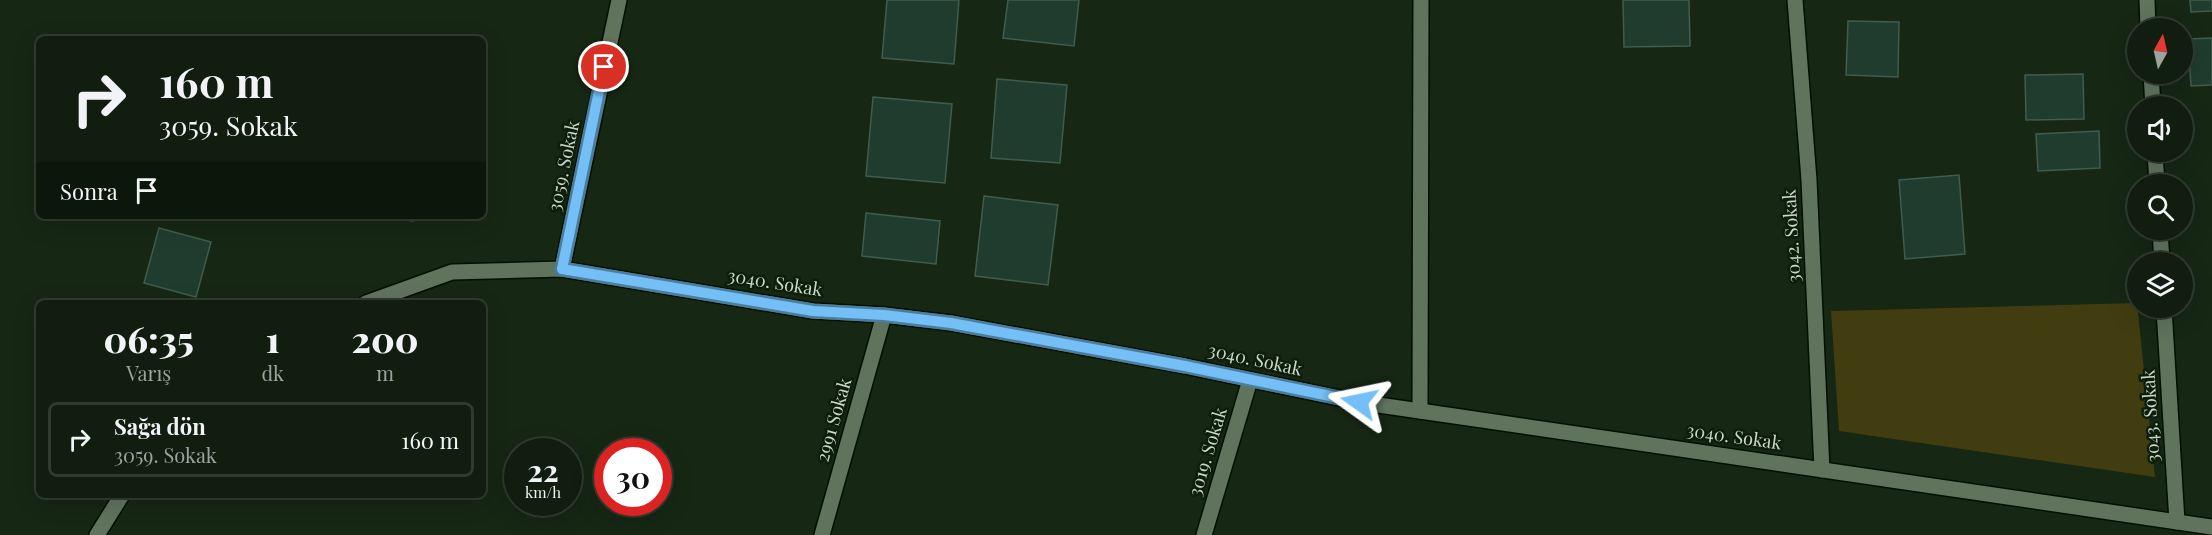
<!DOCTYPE html>
<html lang="tr">
<meta charset="utf-8">
<style>
body{margin:0;font-family:"Playfair Display",serif;background:#1e2a1d;color:#f1f3f6;height:100vh;display:flex;flex-direction:column;font-size:22px;white-space:nowrap}
*{box-sizing:border-box;margin:0}
p{font-size:20px;color:#9ca29e}
.icon{flex:none;width:33px;height:33px;fill:none;stroke:currentColor;stroke-width:2;stroke-linecap:round;stroke-linejoin:round}
.map{position:relative;flex:1;overflow:hidden}
.details{position:absolute;left:36px;top:300px;width:450px;height:198px;display:flex;flex-direction:column;background:#101d0f;border-radius:9px;box-shadow:0 6px 24px #0002,0 0 0 2px #303b2f}
.details>*{flex:none}
.banner{position:absolute;left:36px;top:36px;width:450px;height:183px;border-radius:9px;box-shadow:0 6px 24px #0002,0 0 0 2px #303b2f;background:#101d0f;color:#f1f3f6;overflow:hidden}
.needle{width:39px;rotate:8deg}
.buttons{position:absolute;left:2127px;top:18px;display:grid;gap:12px}
.buttons a{display:grid;place-items:center;width:66px;height:66px;border-radius:50%;background:#101d0f;box-shadow:0 6px 24px #0002,0 0 0 2px #303b2f;font-size:30px}
.speed{position:absolute;left:504px;top:438px;display:flex;gap:12px;font-size:30px;font-weight:700;text-align:center}
.speed>*{display:grid;place-content:center;width:78px;height:78px;border-radius:50%;background:#101d0f;box-shadow:0 6px 24px #0002,0 0 0 2px #303b2f;line-height:1}
.speed small{font-size:15px;font-weight:400}
.speed .limit{border:9px solid #d22;background:#fff;color:#111}
.pin{position:absolute;display:grid;place-items:center;width:51px;height:51px;color:#fff;margin:-26px;border:3px solid #fff;border-radius:50%;box-shadow:0 2px 6px #0007}
.me{position:absolute;width:66px;margin:-33px;rotate:282deg;stroke-linejoin:round;filter:drop-shadow(0 0 4px #0008)}
.turn{display:flex;align-items:center;gap:21px;height:126px;padding:0 24px;font-size:27px}
.turn .icon{width:78px;height:78px;stroke-width:2.5}
.turn b{display:block;font-size:42px;line-height:51px}
.then{display:flex;align-items:center;height:57px;padding:0 24px;background:#0003;gap:12px;font-size:22px}
.eta{display:flex;justify-content:space-evenly;align-items:center;height:102px;text-align:center}
.eta b{font-size:36px;font-weight:800;line-height:42px}
ul{padding:0;list-style:none}
li{display:flex;align-items:center;gap:18px;height:75px;margin:0 12px 9px;padding:0 12px;border:3px solid #303b2f;border-radius:9px}
li div{flex:1}
li b{display:block;font-size:22px}
li em{font-style:normal}
.map>svg:first-child{display:block}
.green{fill:#423d10}
.building{fill:#203c2f;stroke:#3f5c4d;stroke-width:1.5}
.lines{fill:none;stroke-linecap:round;stroke-linejoin:round}
.minor-casing{stroke:#021002;stroke-width:18}
.minor{stroke:#5f735d;stroke-width:15}
.route-casing{stroke:#4b7da0;stroke-width:15}
.route{stroke:#74c0f6;stroke-width:10}
.labels{text-anchor:middle;stroke-width:5;stroke-linejoin:round;paint-order:stroke}
.street-label{font-size:18px;fill:#ccd7cb;stroke:#0d1e0b}
</style>
<div class="map">
<svg width="2212" height="535" viewBox="0 0 2212 535">
<rect width="100%" height="100%" fill="#162714"/>
<path class="green" d="M2137,303l18,174 -316,-46 -8,-120z"/>
<g class="building">
<path d="M887,0h72l-5,64 -72,-6z"/>
<path d="M1008,0h71l-5,46 -71,-8z"/>
<path d="M1623,0h66l1,46 -66,1z"/>
<path d="M2190,0h22v11l-21,1z"/>
<path d="M1848,21l51,1 -1,55 -52,-2z"/>
<path d="M2212,38v47l-21,1 -3,-47z"/>
<path d="M2083,74l1,45 -58,1 -1,-45z"/>
<path d="M997,79l70,6 -7,78 -69,-5z"/>
<path d="M873,97l79,7 -7,79 -79,-7z"/>
<path d="M2099,131l1,37 -62,3 -2,-37z"/>
<path d="M1959,175l6,79 -60,5 -6,-79z"/>
<path d="M984,196l74,9 -10,80 -73,-9z"/>
<path d="M866,213l74,8 -4,43 -74,-8z"/>
<path d="M374,216h40l-1,5z"/>
<path d="M159,228l52,14 -15,55 -52,-14z"/>
</g>
<g class="lines">
<g class="minor-casing">
<g id="minor">
<path d="M1795,0l14,180 13,290"/>
<path d="M2147,0l1,28"/>
<path d="M2151,74l2,32"/>
<path d="M2155,152l2,32"/>
<path d="M2160,230l2,32"/>
<path d="M562,269l57,-269"/>
<path d="M366,303l86,-31 110,-3 251,42 71,4 67,8 234,43 173,36 62,9 792,116"/>
<path d="M2164,308l13,214"/>
<path d="M1420,411l1,-411"/>
<path d="M97,535l25,-40"/>
<path d="M822,535l62,-220"/>
<path d="M1204,535l46,-155"/>
</g>
</g>
<use href="#minor" class="minor"/>
</g>
<g class="lines">
<g class="route-casing">
<path id="route" d="M604,67l-42,202 251,42 71,4 67,8 234,43 174,36"/>
</g>
<use href="#route" class="route"/>
</g>
<g class="labels">
<g class="street-label">
<text transform="translate(564 166) rotate(-78)" y="6">3059. Sokak</text>
<text transform="translate(1792 236) rotate(-93)" y="6">3042. Sokak</text>
<text transform="translate(775 283) rotate(9)" y="6">3040. Sokak</text>
<text transform="translate(1255 360) rotate(12)" y="6">3040. Sokak</text>
<text transform="translate(2151 416) rotate(-93)" y="6">3043. Sokak</text>
<text transform="translate(834 420) rotate(-74)" y="6">2991 Sokak</text>
<text transform="translate(1734 437) rotate(8)" y="6">3040. Sokak</text>
<text transform="translate(1208 452) rotate(-73)" y="6">3019. Sokak</text>
</g>
</g>
</svg>
<div class="buttons">
<a><svg class="needle" viewBox="-14 -14 28 28"><path d="M0-13l5 13h-10z" fill="#e53935"/><path d="M0 13l5-13h-10z" fill="#9ca29e"/></svg></a>
<a><svg class="icon" aria-label="sound" viewBox="0 0 24 24"><path d="M4 9h4l5-4v14l-5-4H4zM17 9q2 3 0 6"/></svg></a>
<a><svg class="icon" aria-label="search" viewBox="0 0 24 24"><circle cx="10" cy="10" r="6"/><path d="M15 15l6 6"/></svg></a>
<a><svg class="icon" aria-label="layers" viewBox="0 0 24 24"><path d="M12 4l9 5-9 5-9-5zM3 14l9 5 9-5"/></svg></a>
</div>
<div class="speed"><div>22<small>km/h</small></div><div class="limit">30</div></div>
<div class="pin" style="left:604px;top:67px;background:#d93025"><svg class="icon" aria-label="arrive" viewBox="0 0 24 24"><path d="M6 21V4h12l-3 4 3 4H6"/></svg></div>
<svg class="me" style="left:1359px;top:402px" viewBox="-20 -20 40 40"><path d="M0-17L14 15 0 8-14 15z" fill="#74c0f6" stroke="#fff" stroke-width="4"/></svg>
<div class="banner">
<div class="turn"><svg class="icon" aria-label="right" viewBox="0 0 24 24"><path d="M7 20v-9h11M14 6l5 5-5 5"/></svg><div><b>160 m</b>3059. Sokak</div></div>
<div class="then">Sonra<svg class="icon" aria-label="arrive" viewBox="0 0 24 24"><path d="M6 21V4h12l-3 4 3 4H6"/></svg></div>
</div>
<section class="details">
<div class="eta">
<div><b>06:35</b><p>Varış</p></div>
<div><b>1</b><p>dk</p></div>
<div><b>200</b><p>m</p></div>
</div>
<ul>
<li><svg class="icon" aria-label="right" viewBox="0 0 24 24"><path d="M7 20v-9h11M14 6l5 5-5 5"/></svg><div><b>Sağa dön</b><p>3059. Sokak</p></div><em>160 m</em></li>
</ul>
</section>
</div>
